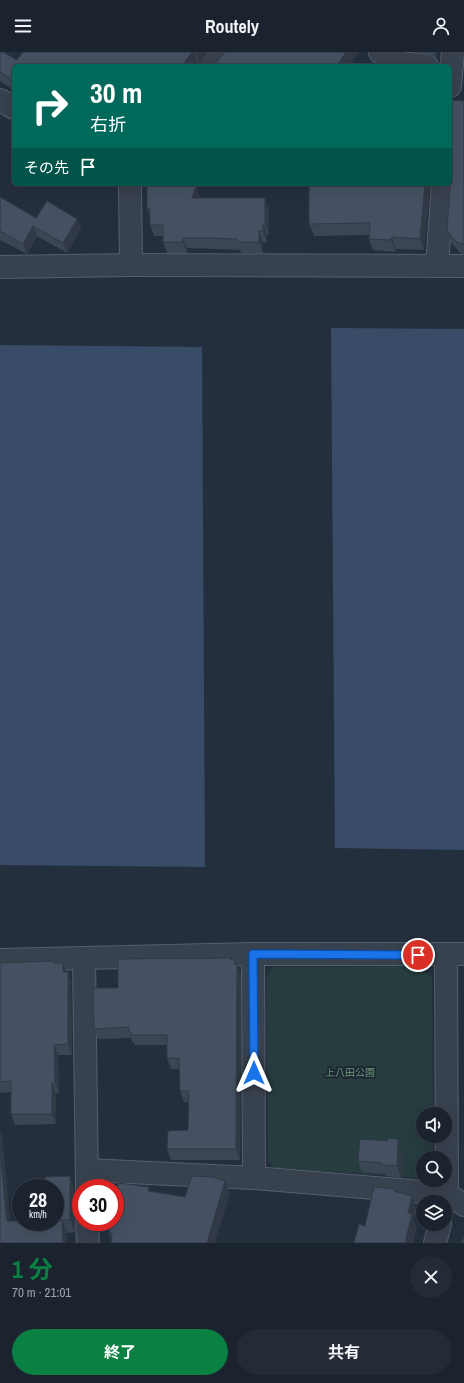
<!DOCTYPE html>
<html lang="ja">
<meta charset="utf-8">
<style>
body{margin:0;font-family:"Archivo Narrow","Noto Sans JP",sans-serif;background:#242b36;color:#f1f3f6;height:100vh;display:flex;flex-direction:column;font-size:15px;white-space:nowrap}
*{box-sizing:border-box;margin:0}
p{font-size:13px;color:#a0a4aa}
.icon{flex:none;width:22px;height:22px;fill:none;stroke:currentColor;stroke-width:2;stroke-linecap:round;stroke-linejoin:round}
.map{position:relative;height:1191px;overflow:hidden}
.details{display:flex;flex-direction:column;background:#1b232e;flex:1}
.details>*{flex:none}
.banner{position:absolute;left:12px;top:12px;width:440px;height:122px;border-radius:6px;box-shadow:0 4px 16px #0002,0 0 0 1px #39404a;background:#00695c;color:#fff;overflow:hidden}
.fabs{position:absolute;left:416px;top:1055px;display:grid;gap:8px}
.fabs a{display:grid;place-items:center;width:36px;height:36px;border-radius:50%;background:#1b232e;box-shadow:0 4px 16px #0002,0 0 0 1px #39404a;font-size:20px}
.speed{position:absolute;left:12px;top:1127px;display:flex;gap:8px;font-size:20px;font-weight:700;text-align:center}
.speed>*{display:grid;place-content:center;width:52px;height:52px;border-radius:50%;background:#1b232e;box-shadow:0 4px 16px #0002,0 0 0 1px #39404a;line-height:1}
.speed small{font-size:10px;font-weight:400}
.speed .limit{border:6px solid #d22;background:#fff;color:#111}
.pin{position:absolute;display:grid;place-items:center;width:34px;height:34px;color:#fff;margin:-17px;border:2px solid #fff;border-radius:50%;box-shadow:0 1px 4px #0007}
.me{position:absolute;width:44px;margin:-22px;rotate:0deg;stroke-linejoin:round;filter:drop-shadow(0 0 3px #0008)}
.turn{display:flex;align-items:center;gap:14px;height:84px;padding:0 12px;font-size:18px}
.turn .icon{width:52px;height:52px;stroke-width:2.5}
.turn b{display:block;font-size:28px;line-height:34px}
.then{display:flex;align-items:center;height:38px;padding:0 12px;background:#0003;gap:8px;font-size:15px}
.round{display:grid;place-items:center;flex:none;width:42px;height:42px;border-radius:21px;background:#242b36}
.head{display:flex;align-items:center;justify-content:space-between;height:68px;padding:0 12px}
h1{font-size:24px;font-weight:700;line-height:30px;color:#0b8043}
.primary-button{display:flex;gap:8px;margin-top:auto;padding:8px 12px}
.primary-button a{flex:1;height:46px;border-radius:24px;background:#0b8043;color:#fff;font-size:16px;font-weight:700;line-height:46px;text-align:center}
.primary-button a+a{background:#242b36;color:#f1f3f6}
header{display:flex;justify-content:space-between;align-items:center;height:52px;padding:0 12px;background:#1b232e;font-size:18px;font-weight:700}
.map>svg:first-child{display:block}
.green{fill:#263c3f}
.water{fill:#394c67}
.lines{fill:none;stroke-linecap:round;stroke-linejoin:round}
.minor-casing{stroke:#565f6c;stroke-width:24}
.minor{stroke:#38414e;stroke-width:22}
.wall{fill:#3b4654}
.shaded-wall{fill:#303945}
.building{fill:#455162;stroke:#303945}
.route-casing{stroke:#114b97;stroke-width:10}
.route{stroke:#1a73e8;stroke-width:7}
.labels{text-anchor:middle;stroke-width:4;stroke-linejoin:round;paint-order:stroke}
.park-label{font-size:10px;fill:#6b9a76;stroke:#1d2633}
</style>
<header><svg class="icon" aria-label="menu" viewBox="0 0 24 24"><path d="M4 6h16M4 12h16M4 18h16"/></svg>Routely<svg class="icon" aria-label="person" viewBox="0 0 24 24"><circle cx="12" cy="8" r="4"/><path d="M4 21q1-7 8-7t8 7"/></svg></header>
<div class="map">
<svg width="464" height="1191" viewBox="0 0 464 1191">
<rect width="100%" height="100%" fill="#242f3e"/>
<path class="green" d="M418,914l14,12 1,136h-10v22h10v22h-10v20l-148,-10 -7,-6 -2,-186 7,-9z"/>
<g class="water">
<path d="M331,276l133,1v521l-129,-2z"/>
<path d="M0,293l202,2 3,520 -205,-2z"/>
</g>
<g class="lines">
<g class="minor-casing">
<g id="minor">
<path d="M380,0l13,10 34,4"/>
<path d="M212,14l11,-14"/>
<path d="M450,34l3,-34"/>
<path d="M0,48l14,8"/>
<path d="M130,132l1,81"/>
<path d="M437,214l6,-82"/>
<path d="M0,215l131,-2 333,1"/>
<path d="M253,902l1,224"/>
<path d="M84,907l3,229"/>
<path d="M0,908l253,-6h211"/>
<path d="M87,1118l167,8 193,16 17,11"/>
<path d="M445,1151l2,-9 -1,-239"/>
<path d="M87,1170l1,21"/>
<path d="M435,1191l5,-19"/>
</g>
</g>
<use href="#minor" class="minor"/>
</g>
<g class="wall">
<path d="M0,0l17,8 6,-8h185l-8,12 -2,-1 -3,3h-181v24l-14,-9z"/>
<path d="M415,0h22l-1,6 -8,-4z"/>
<path d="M450,48l14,1v154l-4,-2 -9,-11 -4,-12 4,-55 -1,-1z"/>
<path d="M309,132h121l-6,66 -28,-1v3l-23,-2 -4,-11v-4l-55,1 -5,-12z"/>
<path d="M196,134l4,11v1l69,11v26h-2v7h-4v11h-22l-1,-3 -23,-1 -30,-1v5h-20l-4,-11v-6h-9l-4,-11v-9l-3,-8z"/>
<path d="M0,145l36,21 41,1 4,10 -14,24 -30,-17 -10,18 -27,-14z"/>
<path d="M231,906l1,2h3l6,15 -1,185h-69l-4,-11 21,-19 1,-28h-5l-4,-11 -1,-22h-8l-4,-11v-13h-32l-1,-2h-1l-2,-5 -33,1 -4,-10 24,-41z"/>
<path d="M54,909l1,2 11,9 5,10 1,73h-14l1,38h-3v31l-41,1 -4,-11v-22l-11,1v-130z"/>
<path d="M0,1080l2,5 8,84 45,1 15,-46 4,13 1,43 -8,1v10h-67z"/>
<path d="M398,1087l4,12 -1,27 -15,-2 -1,-2 -23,-2 -4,-11 30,-20z"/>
<path d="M150,1139l35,6 45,-4 -119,46 -2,-6 8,-41z"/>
</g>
<g class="shaded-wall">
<path d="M192,0h2l4,11 -3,3h-13z"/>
<path d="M195,0h13l-8,12z"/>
<path d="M346,0h13l-10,14h-12z"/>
<path d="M434,0h3l-1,6z"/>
<path d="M425,132h5l-6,66 -4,-11z"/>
<path d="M196,134l4,11 -4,12 -4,-11z"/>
<path d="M265,146l4,11v26l-4,-11z"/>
<path d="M77,167l4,10 -14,24 -4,-10z"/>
<path d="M263,172l4,11v7l-4,-11z"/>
<path d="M33,174l4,10 -10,18 -4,-10z"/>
<path d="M259,179l4,11v11l-4,-11z"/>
<path d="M392,185l4,12v3l-5,-12z"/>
<path d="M183,186l4,10v5l-4,-11z"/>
<path d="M235,908l6,15 -1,185 -4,-11z"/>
<path d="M63,911l4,11 -4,-2z"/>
<path d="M68,920l3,10 1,73 -4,-11z"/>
<path d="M54,993l4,10 1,38 -4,-11z"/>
<path d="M52,1031l4,10v31l-4,-10z"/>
<path d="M0,1080l2,5 10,97 -5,-13 -7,-70z"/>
<path d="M398,1087l4,12 -1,27 -4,-12z"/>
<path d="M70,1124l4,13 1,43 -5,-12z"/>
<path d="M225,1129l5,12 -15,50h-8z"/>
<path d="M412,1144l5,14 -3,10 3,8 -4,15h-8l3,-30z"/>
<path d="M62,1168l5,13v10h-4z"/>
</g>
<g class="building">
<path d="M0,0h3l14,8 6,-8h169l-10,14h-168v15l-14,-9z"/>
<path d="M225,0h121l-9,14h-121l-2,-1z"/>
<path d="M386,10l30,4h-32z"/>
<path d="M432,11l-1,3h-8z"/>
<path d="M450,48l14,1v143l-8,-2 -9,-12 4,-57 -1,-5z"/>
<path d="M147,132h42l7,2 -4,12h73v26h-2v7h-4v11h-22v-3l-24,-1h-30v4h-20v-17h-13v-17h-3z"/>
<path d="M309,132h116l-5,55 -28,-2 -1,3 -22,-1 1,-16 -61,1z"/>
<path d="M0,145l36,21 11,-17 30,18 -14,24 -30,-17 -10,18 -23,-13z"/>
<path d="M231,906v2h4v5l2,-1 -1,185h-69l1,-18 20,-1 1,-39h-9l-1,-33h-12v-23h-36v-3h-2v-5l-35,2 -1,-41h25v-29z"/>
<path d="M54,909v2h9v9h5v72l-14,1 1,37 -3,1v31h-41v-33l-11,1v-119z"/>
<path d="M388,1086l10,1 -1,27 -16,-1 1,-2 -24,-2 2,-22 28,2z"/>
<path d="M0,1099l7,70h14v1h34v-2h7l1,23h-63z"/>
<path d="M70,1124v44h-15v-32h-10v-11z"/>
<path d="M192,1124l20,1 13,4 -18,62h-96l1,-10h-3l1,-11h5v-31l2,1 1,-9 31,4 -1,4 37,6z"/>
<path d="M374,1135l20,2v2l18,5 -4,17 4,1 -7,29h-51l5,-19 6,2z"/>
<path d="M464,1184v7h-3z"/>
</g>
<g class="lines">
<g class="route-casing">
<path id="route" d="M254,1021l-1,-119 165,1"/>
</g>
<use href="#route" class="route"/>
</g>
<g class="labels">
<g class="park-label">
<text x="350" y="1024">上八田公園</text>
</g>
</g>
</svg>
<div class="fabs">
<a><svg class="icon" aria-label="sound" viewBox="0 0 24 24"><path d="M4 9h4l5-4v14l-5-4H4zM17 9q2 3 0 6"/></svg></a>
<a><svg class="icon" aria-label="search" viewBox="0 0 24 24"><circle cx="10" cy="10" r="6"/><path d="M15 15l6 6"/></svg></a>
<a><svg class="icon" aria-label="layers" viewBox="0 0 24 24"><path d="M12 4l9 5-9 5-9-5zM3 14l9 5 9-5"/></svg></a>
</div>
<div class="speed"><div>28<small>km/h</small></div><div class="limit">30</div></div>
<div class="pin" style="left:418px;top:903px;background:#d93025"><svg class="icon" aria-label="arrive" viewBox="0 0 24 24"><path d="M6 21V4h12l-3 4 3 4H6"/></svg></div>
<svg class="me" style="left:254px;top:1021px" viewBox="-20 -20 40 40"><path d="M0-17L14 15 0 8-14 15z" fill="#1a73e8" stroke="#fff" stroke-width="4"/></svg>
<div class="banner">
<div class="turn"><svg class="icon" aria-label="right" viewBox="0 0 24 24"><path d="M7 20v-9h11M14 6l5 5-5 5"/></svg><div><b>30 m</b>右折</div></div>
<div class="then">その先<svg class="icon" aria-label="arrive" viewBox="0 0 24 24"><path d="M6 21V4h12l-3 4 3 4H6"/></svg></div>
</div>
</div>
<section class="details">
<div class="head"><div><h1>1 分</h1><p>70 m · 21:01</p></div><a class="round"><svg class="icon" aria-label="close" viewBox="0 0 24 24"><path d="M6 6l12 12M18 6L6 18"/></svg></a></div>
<div class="primary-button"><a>終了</a><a>共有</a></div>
</section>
